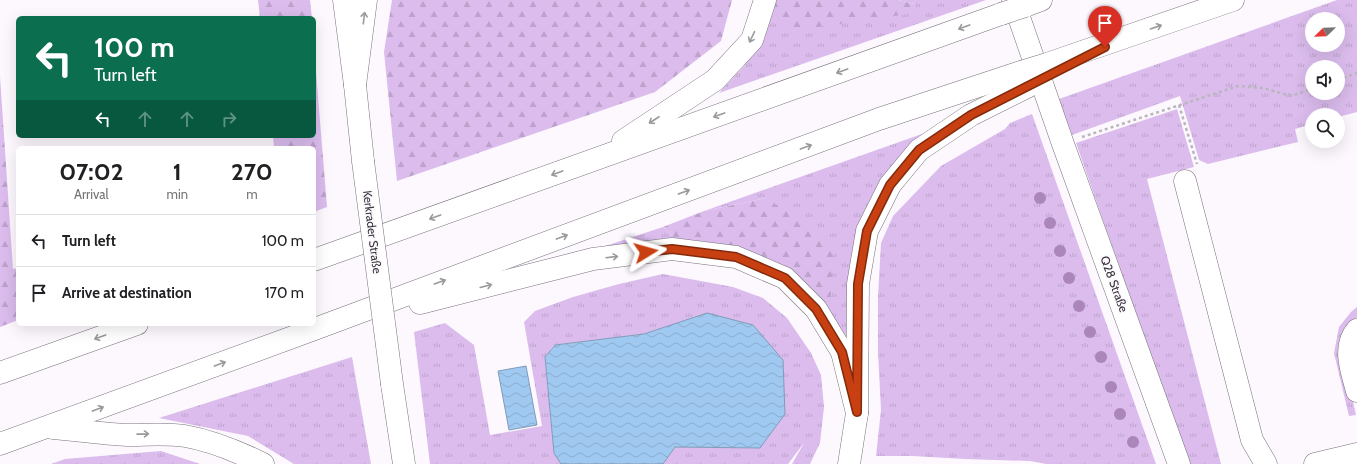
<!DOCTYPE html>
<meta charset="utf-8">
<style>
body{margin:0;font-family:Cabin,sans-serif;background:#f6f6f6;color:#202124;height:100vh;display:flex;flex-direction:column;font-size:15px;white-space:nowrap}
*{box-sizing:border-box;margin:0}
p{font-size:13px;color:#757577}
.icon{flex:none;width:22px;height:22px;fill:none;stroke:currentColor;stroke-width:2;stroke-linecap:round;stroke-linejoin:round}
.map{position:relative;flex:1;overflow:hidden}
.sheet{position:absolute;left:16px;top:146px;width:300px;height:180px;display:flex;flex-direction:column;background:#fff;border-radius:6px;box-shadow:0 4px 16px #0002}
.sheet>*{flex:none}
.guide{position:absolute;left:16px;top:16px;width:300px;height:122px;border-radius:6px;box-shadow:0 4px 16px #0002;background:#0b6e4f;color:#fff;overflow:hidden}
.needle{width:26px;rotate:247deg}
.tools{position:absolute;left:1305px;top:12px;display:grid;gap:8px}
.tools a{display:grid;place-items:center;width:40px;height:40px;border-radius:50%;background:#fff;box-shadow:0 4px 16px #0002;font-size:20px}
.pin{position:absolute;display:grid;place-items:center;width:34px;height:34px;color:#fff;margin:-41px -17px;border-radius:50% 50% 50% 0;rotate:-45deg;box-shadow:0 0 4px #0007}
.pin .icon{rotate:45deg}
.me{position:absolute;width:44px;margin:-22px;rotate:82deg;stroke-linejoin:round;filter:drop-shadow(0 0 3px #0008)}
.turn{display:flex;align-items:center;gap:14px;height:84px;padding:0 12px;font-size:18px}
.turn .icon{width:52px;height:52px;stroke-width:2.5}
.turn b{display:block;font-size:28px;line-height:34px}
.lanes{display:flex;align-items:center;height:38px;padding:0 12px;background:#0003;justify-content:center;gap:20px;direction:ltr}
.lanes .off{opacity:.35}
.eta{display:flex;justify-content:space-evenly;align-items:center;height:68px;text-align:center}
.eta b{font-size:24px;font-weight:700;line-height:28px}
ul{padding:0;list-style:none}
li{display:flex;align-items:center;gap:12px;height:52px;padding:0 12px;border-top:1px solid #e0e0e0}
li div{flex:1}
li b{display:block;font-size:15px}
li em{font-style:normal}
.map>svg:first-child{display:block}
.grass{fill:url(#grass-tufts);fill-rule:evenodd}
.forest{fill:url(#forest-firs)}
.water{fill:url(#water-waves);stroke:#809cb9}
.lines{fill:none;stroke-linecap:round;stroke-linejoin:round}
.minor-casing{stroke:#78727b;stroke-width:23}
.major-casing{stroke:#78727b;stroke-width:23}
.highway-casing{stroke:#78727b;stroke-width:23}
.path{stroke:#bab7bc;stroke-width:2.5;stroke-dasharray:3 3;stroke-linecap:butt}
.minor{stroke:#fff;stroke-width:22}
.major{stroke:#fff;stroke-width:22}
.highway{stroke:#fff;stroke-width:22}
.major-bridge-casing{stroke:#78727b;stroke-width:23;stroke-linecap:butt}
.highway-bridge-casing{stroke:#78727b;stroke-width:23;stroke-linecap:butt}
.major-bridge{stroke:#fff;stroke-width:22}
.highway-bridge{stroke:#fff;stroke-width:22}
.tree{fill:#aa86ba}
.oneway{stroke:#9a999b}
.route-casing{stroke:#822a0c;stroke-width:10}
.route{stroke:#c84012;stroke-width:7}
.labels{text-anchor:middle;stroke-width:3.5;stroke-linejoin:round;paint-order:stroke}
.street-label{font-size:12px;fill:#353337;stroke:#fcf8fe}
</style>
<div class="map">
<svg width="1357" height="464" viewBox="0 0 1357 464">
<defs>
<pattern id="grass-tufts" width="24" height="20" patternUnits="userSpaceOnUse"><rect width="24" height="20" fill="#dbbced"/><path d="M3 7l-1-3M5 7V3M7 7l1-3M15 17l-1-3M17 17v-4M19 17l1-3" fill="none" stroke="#bda2cc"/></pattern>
<pattern id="forest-firs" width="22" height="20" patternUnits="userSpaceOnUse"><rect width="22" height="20" fill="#dbbced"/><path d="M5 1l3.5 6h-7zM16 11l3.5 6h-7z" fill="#bda2cc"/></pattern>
<pattern id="water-waves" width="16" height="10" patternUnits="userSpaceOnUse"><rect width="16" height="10" fill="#a0c9f1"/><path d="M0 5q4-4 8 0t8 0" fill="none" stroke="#8aadcf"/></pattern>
</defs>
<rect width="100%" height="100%" fill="#fcf8fe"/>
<g class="grass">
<path d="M898,0h88l-267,93 26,-28 26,-53 144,-8z"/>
<path d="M1337,0h20v112l-19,5v-2h-26v9l-17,5 3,13 -90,22 -9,-4 -19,-64 -108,39 -13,-36zM1312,19h26v26h-26zM1312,67h26v26h-26z"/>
<path d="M1177,109l17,58 -47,12 74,285h-33l-112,-321z"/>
<path d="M1032,114l124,350h-110l-16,-3 -65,-2 -53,-3h-36l5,-46 -3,-58v-55l3,-54 12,-27 48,-50 64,-37 5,-6z"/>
<path d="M936,129l-53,54 -32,161 -21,-32 -64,-114 -62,13z"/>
<path d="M663,227l17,16 -99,11z"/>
<path d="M663,274l70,13 30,11 24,20 24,35 10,22 3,32 -4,36 -10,21h-18l12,-21 -16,21h-125l12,-17 85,1 -53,-135 -63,21 -90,11 -9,12 9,96 7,11h-131l-16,-132 31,-9 29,22 16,90 52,-9 -18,-104 11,-11 38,-14 46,-13z"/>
<path d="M1357,307v10l-9,14 -6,23 14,61 -7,1 -15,-63 5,-26 12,-15z"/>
<path d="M352,357l19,107h-77l-46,-28 -89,-18z"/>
<path d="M161,451l39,13h-149l14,-5z"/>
</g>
<g class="forest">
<path d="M258,0h52l2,18h-52z"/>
<path d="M392,0h340l-11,41 -66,51 -258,89 -13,-129z"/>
<path d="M771,0h127l17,4v9l-118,17 -26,-18z"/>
<path d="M314,47l13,160 -13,5v-64h-40l-1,-12h41z"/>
<path d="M0,76l13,193 5,-1v52l-18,7z"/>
<path d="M766,198l68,43 -4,71 -16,-18 -134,-51 -17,-16 41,-16z"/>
</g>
<g class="water">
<path d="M707,313l46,12 30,35 2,54 -25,34 -85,-1 -12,17h-102l-7,-11 -9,-96 10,-12 89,-11z"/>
<path d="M526,366l11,59 -28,5 -11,-59z"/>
</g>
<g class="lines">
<g class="minor-casing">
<g id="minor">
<path d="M1013,0l50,144 116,320"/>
<path d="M1185,181l67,259 14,24"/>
<path d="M1357,330c-15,17 -5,42 0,61"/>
<path d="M1315,464l42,-10"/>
</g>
</g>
<g class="major-casing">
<g id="major">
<path d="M344,0l11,85 8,76"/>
<path d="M392,384l12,80"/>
</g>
</g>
<g class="highway-casing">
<g id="highway">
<path d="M1025,6l16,-6"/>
<path d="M1047,64l186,-64"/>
<path d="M355,85l11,-85"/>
<path d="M623,141l92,-61 37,-40 13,-40"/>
<path d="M314,260l687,-246"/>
<path d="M420,303l173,-44 79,-10 64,8 49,21 31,31 26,43 15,61"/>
<path d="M0,373l137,-49"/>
<path d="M53,428c25,2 50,6 74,7 19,0 39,-2 58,1 28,5 54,16 78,28"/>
<path d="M0,444l312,-114 567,-211 142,-47"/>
<path d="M849,464l8,-51 1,-129 9,-53 23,-46 29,-35 52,-35 56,-28"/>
</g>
</g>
<g class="path">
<path d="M1338,80l19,-7"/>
<path d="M1179,105l18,59"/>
<path d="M1082,137l156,-51 25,2 28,8 21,-7"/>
</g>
<use href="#minor" class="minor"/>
<use href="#major" class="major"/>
<use href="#highway" class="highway"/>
<g class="major-bridge-casing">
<path id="major-bridge" d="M363,161l29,223"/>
</g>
<g class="highway-bridge-casing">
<g id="highway-bridge">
<path d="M1001,14l24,-8"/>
<path d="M1021,72l26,-8"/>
</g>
</g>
<use href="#major-bridge" class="major-bridge"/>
<use href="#highway-bridge" class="highway-bridge"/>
</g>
<g class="tree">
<circle cx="1040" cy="198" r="6"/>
<circle cx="1050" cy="223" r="6"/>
<circle cx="1060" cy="251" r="6"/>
<circle cx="1069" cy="278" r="6"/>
<circle cx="1079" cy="306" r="6"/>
<circle cx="1090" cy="332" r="6"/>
<circle cx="1101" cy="357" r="6"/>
<circle cx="1111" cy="387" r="6"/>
<circle cx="1120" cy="414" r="6"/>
<circle cx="1133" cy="442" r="6"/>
</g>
<defs><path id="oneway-shaft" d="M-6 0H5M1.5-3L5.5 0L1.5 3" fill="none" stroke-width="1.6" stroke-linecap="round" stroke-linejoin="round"/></defs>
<g class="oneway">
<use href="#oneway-shaft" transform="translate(364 18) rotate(-83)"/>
<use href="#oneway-shaft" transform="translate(964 27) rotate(160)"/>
<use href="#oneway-shaft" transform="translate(1156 27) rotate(-19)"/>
<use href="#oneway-shaft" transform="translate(752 37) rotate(115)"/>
<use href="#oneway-shaft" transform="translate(842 71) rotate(160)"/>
<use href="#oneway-shaft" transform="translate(719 115) rotate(160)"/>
<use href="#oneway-shaft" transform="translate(654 120) rotate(147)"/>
<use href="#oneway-shaft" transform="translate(806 147) rotate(-20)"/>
<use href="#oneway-shaft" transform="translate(557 173) rotate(160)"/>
<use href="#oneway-shaft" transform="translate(684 192) rotate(-20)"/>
<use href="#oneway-shaft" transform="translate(435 217) rotate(160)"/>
<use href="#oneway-shaft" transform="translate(562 237) rotate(-20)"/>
<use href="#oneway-shaft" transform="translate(612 257) rotate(-7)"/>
<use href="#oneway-shaft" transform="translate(440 282) rotate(-20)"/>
<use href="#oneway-shaft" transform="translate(486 286) rotate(-14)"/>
<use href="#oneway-shaft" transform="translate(100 337) rotate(160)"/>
<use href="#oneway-shaft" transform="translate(220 364) rotate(-20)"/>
<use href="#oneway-shaft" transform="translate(98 409) rotate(-20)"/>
<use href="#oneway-shaft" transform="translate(143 434) rotate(-1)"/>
</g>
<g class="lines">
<g class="route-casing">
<path id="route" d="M646,252l26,-3 64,8 49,21 31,31 26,43 15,60 1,-128 9,-53 23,-46 29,-35 52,-35 134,-68"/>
</g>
<use href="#route" class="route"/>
</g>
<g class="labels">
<g class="street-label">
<text transform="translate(372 232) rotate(83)" y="4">Kerkrader Straße</text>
<text transform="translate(1114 284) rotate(70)" y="4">Q28 Straße</text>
</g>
</g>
</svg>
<div class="tools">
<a><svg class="needle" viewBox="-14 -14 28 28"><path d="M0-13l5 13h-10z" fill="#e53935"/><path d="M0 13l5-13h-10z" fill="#757577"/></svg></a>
<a><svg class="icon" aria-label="sound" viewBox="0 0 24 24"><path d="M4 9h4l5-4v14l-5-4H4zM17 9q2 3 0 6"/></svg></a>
<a><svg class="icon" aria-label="search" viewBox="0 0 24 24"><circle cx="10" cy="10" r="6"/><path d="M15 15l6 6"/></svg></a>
</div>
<div class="pin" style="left:1105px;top:47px;background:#d93025"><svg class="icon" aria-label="arrive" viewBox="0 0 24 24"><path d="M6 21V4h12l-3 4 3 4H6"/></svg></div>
<svg class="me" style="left:646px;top:252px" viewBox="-20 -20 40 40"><path d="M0-17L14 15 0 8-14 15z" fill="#c84012" stroke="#fff" stroke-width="4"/></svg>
<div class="guide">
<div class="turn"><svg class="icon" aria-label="left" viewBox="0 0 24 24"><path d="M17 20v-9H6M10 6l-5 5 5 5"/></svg><div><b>100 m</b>Turn left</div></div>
<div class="lanes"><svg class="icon" aria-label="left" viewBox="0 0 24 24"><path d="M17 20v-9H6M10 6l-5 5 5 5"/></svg><svg class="icon off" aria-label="ahead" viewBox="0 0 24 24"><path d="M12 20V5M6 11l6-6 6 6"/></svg><svg class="icon off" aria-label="ahead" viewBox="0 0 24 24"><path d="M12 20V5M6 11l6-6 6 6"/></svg><svg class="icon off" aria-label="right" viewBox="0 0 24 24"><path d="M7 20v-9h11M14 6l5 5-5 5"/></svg></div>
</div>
<section class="sheet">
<div class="eta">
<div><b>07:02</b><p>Arrival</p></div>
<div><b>1</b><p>min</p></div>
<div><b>270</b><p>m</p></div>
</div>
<ul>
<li><svg class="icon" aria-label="left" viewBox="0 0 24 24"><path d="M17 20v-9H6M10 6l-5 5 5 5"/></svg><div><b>Turn left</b></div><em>100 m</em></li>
<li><svg class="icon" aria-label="arrive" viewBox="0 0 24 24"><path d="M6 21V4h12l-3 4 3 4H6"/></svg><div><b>Arrive at destination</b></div><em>170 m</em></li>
</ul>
</section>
</div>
